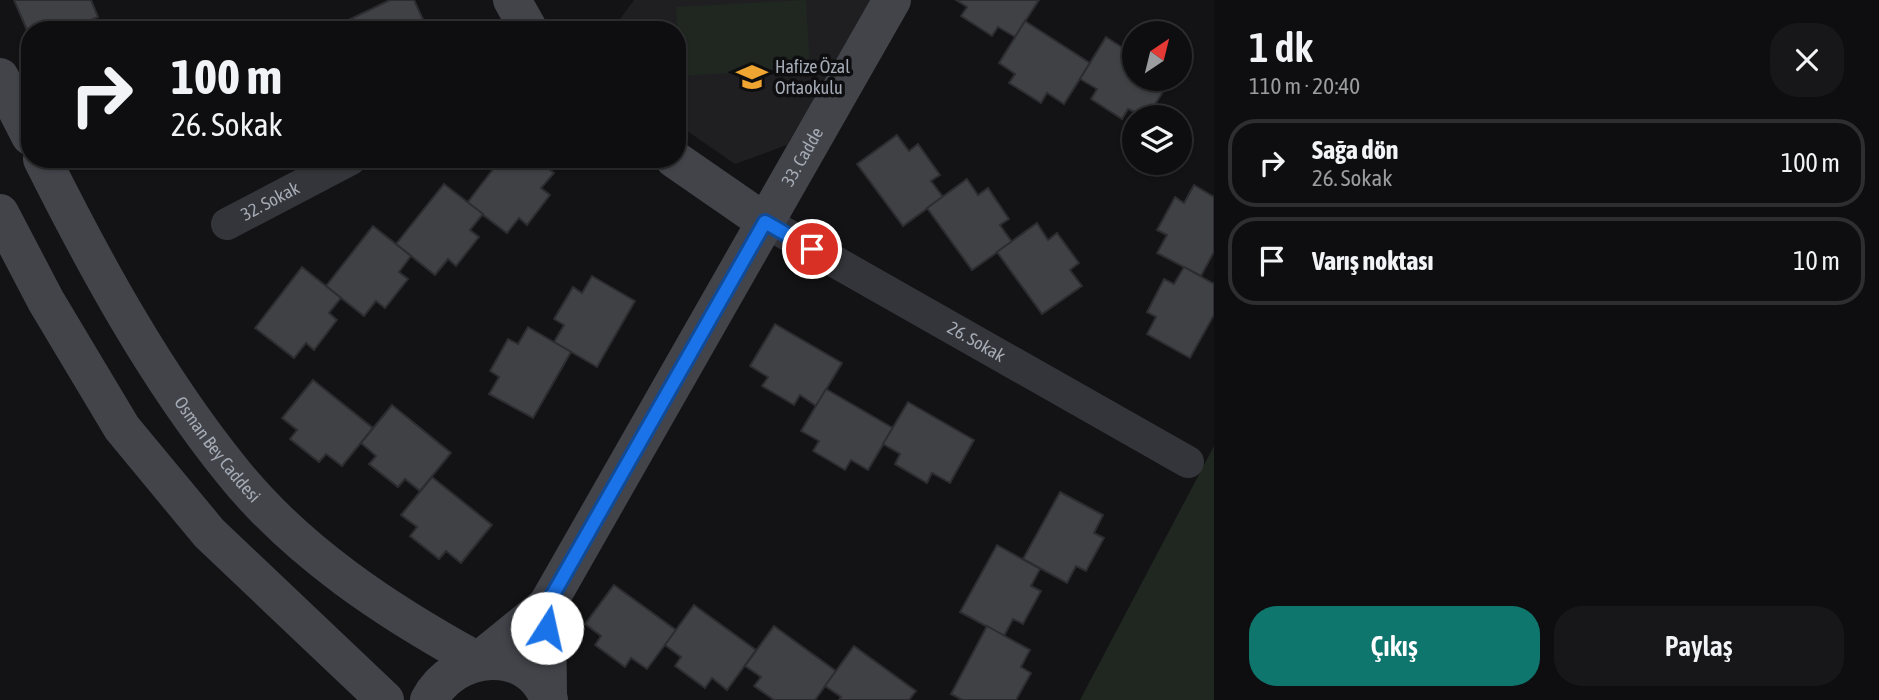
<!DOCTYPE html>
<html lang="tr">
<meta charset="utf-8">
<style>
body{margin:0;font-family:"Asap Condensed",sans-serif;background:#171719;color:#f1f3f6;height:100vh;display:flex;flex-direction:column;font-size:26px;white-space:nowrap}
*{box-sizing:border-box;margin:0}
p{font-size:23px;color:#9b9c9f}
.icon{flex:none;width:38px;height:38px;fill:none;stroke:currentColor;stroke-width:2;stroke-linecap:round;stroke-linejoin:round}
.map{position:relative;flex:1;overflow:hidden}
.details{display:flex;flex-direction:column;background:#0e0e10;width:665px}
.details>*{flex:none}
.banner{position:absolute;left:21px;top:21px;width:665px;height:147px;border-radius:28px;box-shadow:0 2px 5px #0004,0 0 0 2px #2e2e30;background:#0e0e10;color:#f1f3f6;overflow:hidden}
.needle{width:46px;rotate:35deg}
.tools{position:absolute;left:1122px;top:21px;display:grid;gap:14px}
.tools a{display:grid;place-items:center;width:70px;height:70px;border-radius:50%;background:#0e0e10;box-shadow:0 2px 5px #0004,0 0 0 2px #2e2e30;font-size:35px}
.pin{position:absolute;display:grid;place-items:center;width:60px;height:60px;color:#fff;margin:-30px;border:4px solid #fff;border-radius:50%;box-shadow:0 2px 7px #0007}
.me{position:absolute;width:77px;margin:-38px;rotate:10deg;stroke-linejoin:round;filter:drop-shadow(0 0 5px #0008)}
.turn{display:flex;align-items:center;gap:24px;height:147px;padding:0 35px;font-size:32px}
.turn .icon{width:91px;height:91px;stroke-width:2.5}
.turn b{display:block;font-size:49px;line-height:60px}
.round{display:grid;place-items:center;flex:none;width:74px;height:74px;border-radius:28px;background:#171719}
.headline{display:flex;align-items:center;justify-content:space-between;height:119px;padding:0 35px}
h1{font-size:42px;font-weight:600;line-height:52px}
.cta{display:flex;gap:14px;margin-top:auto;padding:14px 35px}
.cta a{flex:1;height:80px;border-radius:28px;background:#0f766e;color:#fff;font-size:28px;font-weight:600;line-height:80px;text-align:center}
.cta a+a{background:#171719;color:#f1f3f6}
ul{padding:0;list-style:none}
li{display:flex;align-items:center;gap:21px;height:88px;margin:0 14px 10px;padding:0 21px;border:4px solid #2e2e30;border-radius:28px}
li div{flex:1}
li b{display:block;font-size:26px}
li em{font-style:normal}
main{display:flex;flex:1;min-height:0}
.map>svg:first-child{display:block}
.built{fill:#1f1f22}
.green{fill:#1f2720}
.building{fill:#3f4145;stroke:#2d2d31;stroke-width:2}
.lines{fill:none;stroke-linecap:round;stroke-linejoin:round}
.street{stroke:#34353a;stroke-width:32}
.secondary{stroke:#42444a;stroke-width:38}
.route-casing{stroke:#114b97;stroke-width:18}
.route{stroke:#1a73e8;stroke-width:12}
.labels{text-anchor:middle;stroke-width:7;stroke-linejoin:round;paint-order:stroke}
.poi-label{font-size:18px;fill:#a5abb5;stroke:#0e0e10;text-anchor:start}
.street-label{font-size:18px;fill:#a5abb5;stroke:#0e0e10}
</style>
<main>
<div class="map">
<svg width="1214" height="700" viewBox="0 0 1214 700">
<rect width="100%" height="100%" fill="#131315"/>
<path class="built" d="M634,0h237l-84,145 -52,19 -58,-40v-94h-65z"/>
<g class="green">
<path d="M806,0l4,68 -130,8 -4,-69z"/>
<path d="M1214,446v254h-134z"/>
</g>
<g class="building">
<path d="M14,0h77l7,17 -5,2 5,11h-68v7z"/>
<path d="M390,0h24l14,30h-85l-3,-6z"/>
<path d="M956,0h83l-24,37 -17,-10 -6,9 -31,-20 6,-9z"/>
<path d="M1025,21l65,42 -26,41 -17,-11 -6,10 -32,-20 6,-9 -16,-11z"/>
<path d="M1106,37l28,18v24h37l-24,38 -19,-8 -6,10 -31,-20 6,-10 -17,-10z"/>
<path d="M897,135l12,16 9,-7 22,31 -9,6 12,16 -40,29 -46,-62z"/>
<path d="M501,159h35l18,14 -13,15 9,7 -23,30 -8,-7 -12,15 -40,-30z"/>
<path d="M967,179l11,16 10,-7 21,31 -9,6 12,17 -40,28 -45,-62z"/>
<path d="M444,184l39,30 -13,16 9,7 -23,29 -8,-7 -13,16 -39,-31z"/>
<path d="M1194,185l20,12v55l-13,24 -44,-23 10,-18 -10,-5 18,-33 9,6z"/>
<path d="M1037,223l11,17 9,-7 22,30 -9,7 12,16 -40,28 -45,-62z"/>
<path d="M373,226l38,30 -12,16 9,7 -23,29 -9,-7 -12,15 -38,-30z"/>
<path d="M302,267l39,31 -12,15 8,7 -23,30 -8,-7 -12,15 -39,-30z"/>
<path d="M1184,267l30,17v31l-24,43 -43,-24 9,-17 -9,-5 17,-33 10,5z"/>
<path d="M592,276l43,25 -38,66 -43,-25 10,-17 -10,-6 19,-32 9,6z"/>
<path d="M775,324l67,39 -26,43 -16,-11 -6,10 -32,-19 6,-9 -18,-11z"/>
<path d="M528,327l43,25 -38,66 -44,-24 10,-17 -9,-6 18,-32 10,5z"/>
<path d="M313,380l60,48 -31,38 -16,-12 -7,8 -29,-23 7,-9 -15,-12z"/>
<path d="M826,389l67,39 -25,42 -17,-10 -6,10 -32,-19 6,-10 -18,-10z"/>
<path d="M908,402l66,38 -24,43 -18,-10 -5,10 -32,-19 5,-10 -17,-10z"/>
<path d="M392,405l59,48 -31,38 -15,-12 -7,8 -29,-23 7,-8 -15,-13z"/>
<path d="M432,477l60,48 -31,38 -15,-12 -7,8 -29,-23 7,-9 -16,-12z"/>
<path d="M1060,492l43,23 -9,18 10,5 -18,33 -10,-5 -9,17 -44,-24z"/>
<path d="M997,545l43,24 -9,17 10,5 -18,33 -10,-5 -9,17 -44,-24z"/>
<path d="M614,585l62,45 -29,39 -16,-11 -6,9 -30,-22 6,-9 -16,-12z"/>
<path d="M694,605l62,45 -29,40 -15,-12 -7,10 -30,-22 6,-9 -16,-12z"/>
<path d="M774,626l62,45 -21,29h-41l-20,-14 7,-9 -16,-11z"/>
<path d="M987,626l43,24 -9,17 10,6 -15,27h-54l-11,-6z"/>
<path d="M854,646l62,45 -7,9h-70l2,-3 -16,-11z"/>
</g>
<g class="lines">
<g class="street">
<path id="s1" d="M765,222l423,240"/>
<path id="s2" d="M227,224l124,-65"/>
</g>
<g class="secondary">
<path d="M512,0l17,30"/>
<path d="M0,77l30,59"/>
<path id="s3" d="M42,159c54,108 114,218 190,312 65,81 156,141 246,190"/>
<path d="M674,159l91,63"/>
<path d="M0,213l46,88 76,127 87,105 176,167"/>
<path id="s4" d="M547,605l345,-605"/>
<path d="M478,661l69,-56 1,90"/>
<path d="M429,700c25,-48 100,-56 120,0"/>
</g>
</g>
<g class="lines">
<g class="route-casing">
<path id="route" d="M547,628v-23l218,-383 47,27"/>
</g>
<use href="#route" class="route"/>
</g>
<defs>
<g id="school-bare" transform="scale(2.415)"><path d="M0-5L7-2L0 1L-7-2ZM-4 1L0 2.5L4 1V4Q0 6-4 4Z" fill="#efa531" stroke="#0e0e10" stroke-width="2.5" paint-order="stroke"/></g>
</defs>
<g fill-rule="evenodd">
<use href="#school-bare" x="752" y="77"/>
</g>
<g class="labels">
<g class="poi-label">
<text x="775" y="73">Hafize Özal<tspan x="775" dy="21">Ortaokulu</tspan></text>
</g>
<g class="street-label">
<text dy="6" stroke="none"><textPath href="#s4" startOffset="516">33. Cadde</textPath></text>
<text dy="6" stroke="none"><textPath href="#s2" startOffset="49">32. Sokak</textPath></text>
<text dy="6" stroke="none"><textPath href="#s1" startOffset="243">26. Sokak</textPath></text>
<text dy="6" stroke="none"><textPath href="#s3" startOffset="340">Osman Bey Caddesi</textPath></text>
</g>
</g>
</svg>
<div class="tools">
<a><svg class="needle" viewBox="-14 -14 28 28"><path d="M0-13l5 13h-10z" fill="#e53935"/><path d="M0 13l5-13h-10z" fill="#9b9c9f"/></svg></a>
<a><svg class="icon" aria-label="layers" viewBox="0 0 24 24"><path d="M12 4l9 5-9 5-9-5zM3 14l9 5 9-5"/></svg></a>
</div>
<div class="pin" style="left:812px;top:249px;background:#d93025"><svg class="icon" aria-label="arrive" viewBox="0 0 24 24"><path d="M6 21V4h12l-3 4 3 4H6"/></svg></div>
<svg class="me" style="left:547px;top:628px" viewBox="-20 -20 40 40"><circle r="19" fill="#fff"/><path d="M0-13L10 11 0 6-10 11z" fill="#1a73e8"/></svg>
<div class="banner">
<div class="turn"><svg class="icon" aria-label="right" viewBox="0 0 24 24"><path d="M7 20v-9h11M14 6l5 5-5 5"/></svg><div><b>100 m</b>26. Sokak</div></div>
</div>
</div>
<section class="details">
<div class="headline"><div><h1>1 dk</h1><p>110 m · 20:40</p></div><a class="round"><svg class="icon" aria-label="close" viewBox="0 0 24 24"><path d="M6 6l12 12M18 6L6 18"/></svg></a></div>
<ul>
<li><svg class="icon" aria-label="right" viewBox="0 0 24 24"><path d="M7 20v-9h11M14 6l5 5-5 5"/></svg><div><b>Sağa dön</b><p>26. Sokak</p></div><em>100 m</em></li>
<li><svg class="icon" aria-label="arrive" viewBox="0 0 24 24"><path d="M6 21V4h12l-3 4 3 4H6"/></svg><div><b>Varış noktası</b></div><em>10 m</em></li>
</ul>
<div class="cta"><a>Çıkış</a><a>Paylaş</a></div>
</section>
</main>
